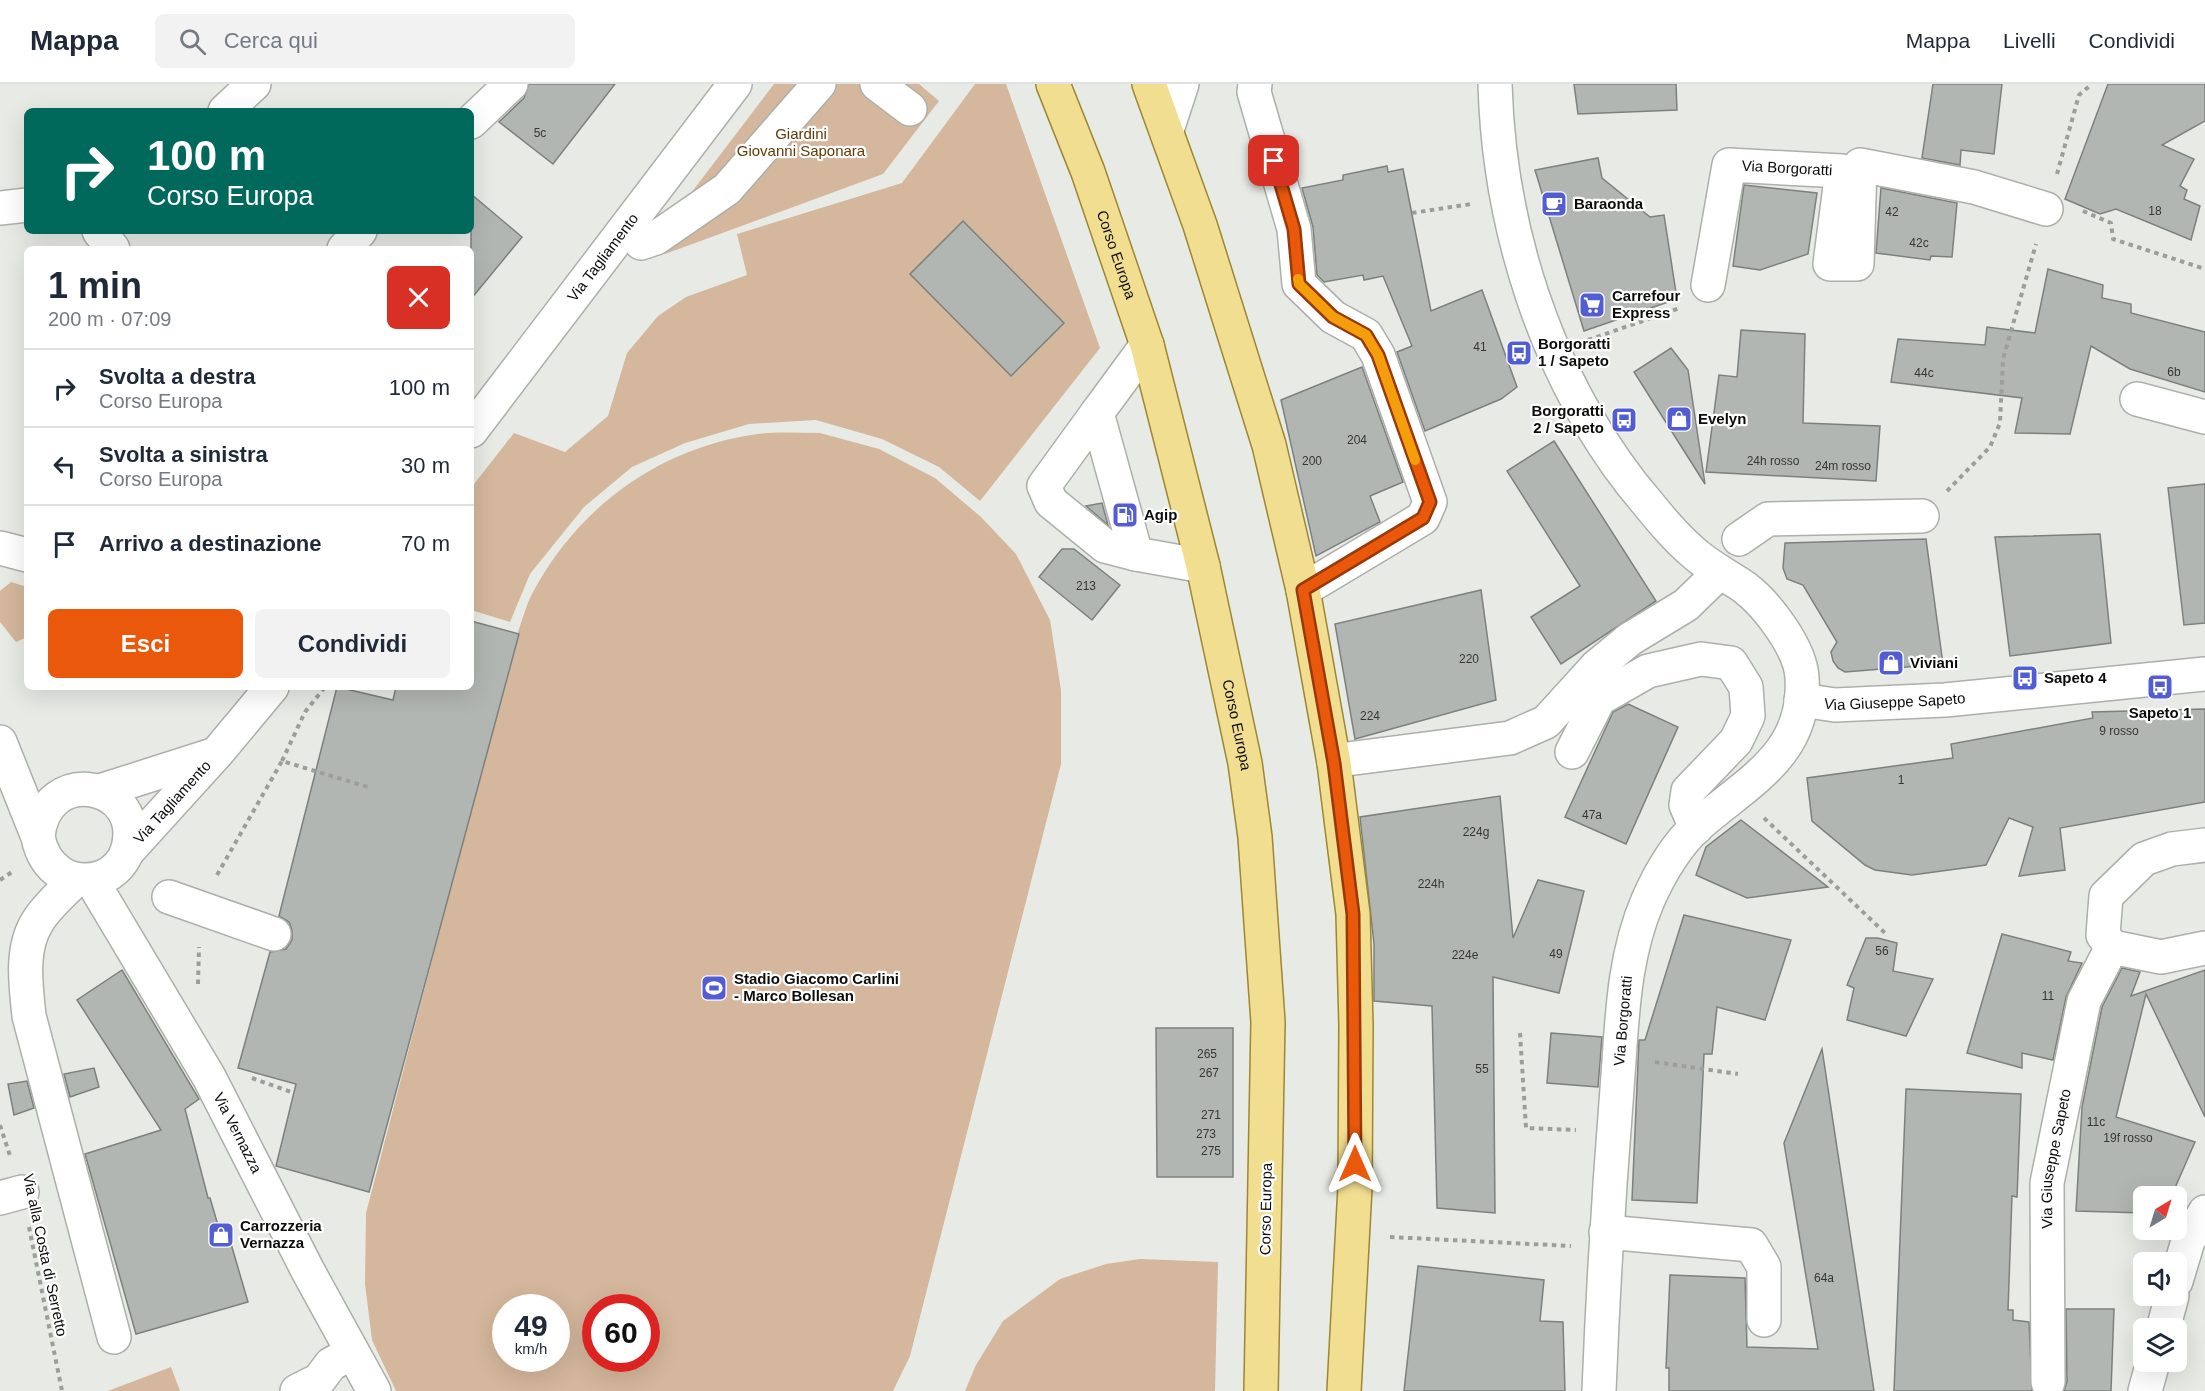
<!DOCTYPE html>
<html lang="it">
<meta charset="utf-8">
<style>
body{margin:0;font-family:Arial,sans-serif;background:#f2f2f3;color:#1f2937;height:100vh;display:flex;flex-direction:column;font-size:22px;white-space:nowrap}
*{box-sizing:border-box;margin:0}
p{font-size:20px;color:#747a83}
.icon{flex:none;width:33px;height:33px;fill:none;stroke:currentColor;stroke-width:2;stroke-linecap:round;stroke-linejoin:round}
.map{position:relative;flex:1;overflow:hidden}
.panel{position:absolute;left:24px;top:162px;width:450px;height:444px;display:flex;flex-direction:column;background:#fff;border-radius:9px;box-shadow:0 6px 24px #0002}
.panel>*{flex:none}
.banner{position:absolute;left:24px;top:24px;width:450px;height:126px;border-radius:9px;box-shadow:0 6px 24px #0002;background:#00695c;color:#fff;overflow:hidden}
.needle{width:39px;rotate:38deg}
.tools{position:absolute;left:2133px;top:1102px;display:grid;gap:12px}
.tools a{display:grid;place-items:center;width:54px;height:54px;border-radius:9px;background:#fff;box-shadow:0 6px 24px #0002;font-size:30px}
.speed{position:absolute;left:492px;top:1210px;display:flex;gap:12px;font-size:30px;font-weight:700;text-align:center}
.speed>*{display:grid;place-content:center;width:78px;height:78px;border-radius:50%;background:#fff;box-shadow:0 6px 24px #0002;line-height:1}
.speed small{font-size:15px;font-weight:400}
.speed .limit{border:9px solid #d22;background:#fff;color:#111}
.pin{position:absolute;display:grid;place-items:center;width:51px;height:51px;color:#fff;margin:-26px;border-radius:12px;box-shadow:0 3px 9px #0006}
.me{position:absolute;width:66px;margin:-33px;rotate:0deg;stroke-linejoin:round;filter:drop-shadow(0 0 4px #0008)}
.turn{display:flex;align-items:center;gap:21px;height:126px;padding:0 24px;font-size:27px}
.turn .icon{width:78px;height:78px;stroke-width:2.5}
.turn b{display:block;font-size:42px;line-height:51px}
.round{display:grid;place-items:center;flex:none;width:63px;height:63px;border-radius:9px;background:#f2f2f3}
.headline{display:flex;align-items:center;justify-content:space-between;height:102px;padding:0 24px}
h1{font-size:36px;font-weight:800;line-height:45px}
.action{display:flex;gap:12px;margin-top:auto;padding:12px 24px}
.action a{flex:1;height:69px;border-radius:9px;background:#ea580c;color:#fff;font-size:24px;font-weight:800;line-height:69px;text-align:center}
.action a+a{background:#f2f2f3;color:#1f2937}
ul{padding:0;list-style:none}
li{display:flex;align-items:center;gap:18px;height:78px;padding:0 24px;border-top:2px solid #e0e1e3}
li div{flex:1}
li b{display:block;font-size:22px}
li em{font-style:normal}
header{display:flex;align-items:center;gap:36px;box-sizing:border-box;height:84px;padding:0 30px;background:#fff;border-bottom:2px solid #e0e1e3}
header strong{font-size:28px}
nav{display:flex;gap:33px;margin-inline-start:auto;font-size:21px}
.search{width:420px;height:54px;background:#f2f2f3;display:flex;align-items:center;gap:15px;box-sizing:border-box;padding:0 21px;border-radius:9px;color:#747a83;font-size:22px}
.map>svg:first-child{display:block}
.green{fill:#d4b79c;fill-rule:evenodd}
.building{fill:#b2b6b3;stroke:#7d817e;stroke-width:1.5}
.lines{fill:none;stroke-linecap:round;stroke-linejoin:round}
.minor-casing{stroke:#adafaa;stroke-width:36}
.major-casing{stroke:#9c8732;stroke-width:36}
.path{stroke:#9c9e9a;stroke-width:4;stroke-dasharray:4.5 4.5;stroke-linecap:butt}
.minor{stroke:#fff;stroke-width:33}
.major{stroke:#f2de91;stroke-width:33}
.route-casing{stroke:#983908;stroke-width:15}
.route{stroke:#ea580c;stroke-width:10}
.slow{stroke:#f59e0b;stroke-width:10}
.labels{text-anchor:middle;stroke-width:4.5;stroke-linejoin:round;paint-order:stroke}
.number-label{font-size:12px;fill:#363735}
.park-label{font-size:15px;fill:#633905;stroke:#fff}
.street-label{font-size:15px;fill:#0c0d0b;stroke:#fff}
.poi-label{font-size:15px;font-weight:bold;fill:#0c0d0b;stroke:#fff;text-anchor:start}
</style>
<header>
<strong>Mappa</strong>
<div class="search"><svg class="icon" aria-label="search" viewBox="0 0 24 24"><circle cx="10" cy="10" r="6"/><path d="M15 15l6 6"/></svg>Cerca qui</div>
<nav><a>Mappa</a><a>Livelli</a><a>Condividi</a></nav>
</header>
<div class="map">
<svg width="2205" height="1307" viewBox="0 0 2205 1307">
<rect width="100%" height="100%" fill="#e8eae5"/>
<g class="green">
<path d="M774,0h145l20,17 -56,73 -218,80 -9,-15z"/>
<path d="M975,0h31l94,264 -120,153 -41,-34 -57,-28 -66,-19 -67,4 -64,19 -53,24 -48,40 -54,67 -20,48 -39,-12v-122l43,-55 51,19 43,-36 19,-63 31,-37 28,-19 61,-22 -10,-41 165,-51z"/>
<path d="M820,349l59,16 56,29 46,39 35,37 34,66 11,70v74l-151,592 -17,35h-497l-24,-51 -7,-56 1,-71 151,-578c5,-14 9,-30 16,-43 45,-84 124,-142 218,-157 22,-4 46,-2 69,-2zM506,1224h50v51h-50zM596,1224h50v51h-50z"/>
<path d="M11,498l16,5v50l-11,5 -16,-20v-31z"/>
<path d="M1140,1175l78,3 -3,129h-250l11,-26 27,-44 57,-42 46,-15z"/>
<path d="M171,1283l9,24h-72z"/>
</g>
<g class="building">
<path d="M529,0h86l-62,80 -54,-42 25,-24z"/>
<path d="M1574,0h102l1,26 -99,4z"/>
<path d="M1933,0h69l-8,70 -33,-4 -1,15 -38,-7z"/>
<path d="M2108,0h97v37l-43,24 32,14 -14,27 7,4 -3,9 16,7 -9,34 -75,-31 -16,5 -35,-15z"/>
<path d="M1598,74l4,20 48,39 14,-2 13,84 -93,32 -49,-161z"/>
<path d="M1387,82l1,6 15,-3 28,142 51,-21 35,97 -16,12 -76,32 -28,-79 15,-6 -29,-70 -19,4 -1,-5 -39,7 -7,-7 -4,-48 -11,-39 41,-8v-5z"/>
<path d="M1744,101l73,8 -9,61 -48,16 -27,-4z"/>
<path d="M1881,104l76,15 -5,54 -21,-1 -1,4 -54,-7z"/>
<path d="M471,110l51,43 -51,62z"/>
<path d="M963,137l101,102 -53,53 -101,-102z"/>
<path d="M2048,185l55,16 -1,13 29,6v9l74,19v60l-75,-23 -39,-23 -21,88 -55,-1 7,-35 -131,-16 7,-43 87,6 2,-18 48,6z"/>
<path d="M1741,246l64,4 -2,89 77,3 -4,55 -170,-9 13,-97 18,2z"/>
<path d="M1671,264l17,22 17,114 -71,-112z"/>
<path d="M1362,283l41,115 -33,14 10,26 -64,34 -35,-156z"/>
<path d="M1554,357l102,160 -95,63 -30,-47 49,-31 -73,-115z"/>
<path d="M2205,400v139l-21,2 -16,-137z"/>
<path d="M1102,419l6,22 -22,-19z"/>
<path d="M2100,450l11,109 -101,13 -15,-119z"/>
<path d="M1926,455l17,125 -98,8 -7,-4 -5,-7 -2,-9 6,-10 -34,-57 -16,-6 -4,-11 2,-25z"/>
<path d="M1062,465h12l46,36 -28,35 -53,-43z"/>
<path d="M1481,506l15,110 -141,39 -20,-115z"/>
<path d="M471,537l48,13 -150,558 -93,-26 20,-82 -58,-16 32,-116 16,-3 6,-9v-10l-3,-8 -10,-6 58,-229 56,13 3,-13h75z"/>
<path d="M1628,620l50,23 -52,117 -61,-27 48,-105z"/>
<path d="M2205,625v93l-145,26 5,42 -46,6 14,-49 -24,-9 -23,47 -74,10 -37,-5 -10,-5 -53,-44 -5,-43 146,-20 -2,-14 142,-26 -1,-6z"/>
<path d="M1500,712l13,142 25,-58 46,11 -25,102 -66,-16 2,236 -58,-5 -5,-202 -58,-5v-57l-14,-127z"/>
<path d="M1741,736l87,67 -81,11 -51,-23 10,-28z"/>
<path d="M1684,831l107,25 -26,80 -48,-13 -5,47h-8l-7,149 -65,-3 7,-160h6z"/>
<path d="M2002,850l69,18 -3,9 14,2 -16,34 -13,63 -31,-7v15l-55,-15z"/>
<path d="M1866,854h12l19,5 -4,28 40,8 -27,57 -59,-16 7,-32 -7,-3z"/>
<path d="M2122,884l18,4 -9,24 74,-26v147l-59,-123 -30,123 79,25 -24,55h-27v16l-68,-2 6,-104 20,-100z"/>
<path d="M122,886l77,129 -14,10 23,89h2l12,41 7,-2 19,65 -112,32 -51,-180 76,-24 -84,-130z"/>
<path d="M1156,944h77v149h-76z"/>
<path d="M1551,949l51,4 -4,50 -51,-4z"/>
<path d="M1822,965l52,342h-205v-23h-3l4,-93 75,3 2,69 71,2 -34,-206z"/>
<path d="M94,984l5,19 -29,10 -6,-23z"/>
<path d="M27,997l7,27 -20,7 -6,-31z"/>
<path d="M1906,1005l115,5 -4,103 -5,-1 -4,114h5v10l16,2 3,69h-138z"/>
<path d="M1418,1182l126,14 -4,41 23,1 2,69h-161z"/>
<path d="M2066,1225h48l-3,82h-47l3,-9z"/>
</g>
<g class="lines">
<g class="minor-casing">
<g id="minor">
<path d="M877,0l33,25"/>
<path d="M1255,0l-1,8 40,137 5,55 34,33 33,18 12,20 52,147 -7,16 -120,72"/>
<path d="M1495,0c4,141 49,286 136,399 20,24 40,51 64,71 15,13 33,22 49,33 23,17 57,62 58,91 5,78 -57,105 -106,149 -22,21 -36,46 -48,73 -26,60 -26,125 -31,189 -8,100 -14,201 -18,302"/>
<path d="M225,27l29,-27"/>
<path d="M471,38l40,-38"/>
<path d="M1167,46l15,-46"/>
<path d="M0,124l27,-3"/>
<path d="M99,147l14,18"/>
<path d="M641,159l15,-5 71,-49 92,-105"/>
<path d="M344,165l16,-18"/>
<path id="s1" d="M1708,201l21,-120 113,6 -12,93h27l3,-99 114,22 72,22"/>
<path d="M1147,261l-50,68 39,141 67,12"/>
<path d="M2137,315l68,18"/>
<path d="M1097,329l-53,73 7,16 54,44 31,8"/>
<path id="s2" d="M471,347l264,-347"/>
<path d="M1739,455l29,-20 154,-3"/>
<path d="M0,464l27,7"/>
<path id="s3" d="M1801,616l34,5 110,-5 260,-26"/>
<path d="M0,658l38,95c6,31 32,51 64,40 12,-4 23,-16 26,-29 17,-66 -84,-85 -90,-11"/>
<path d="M1572,668l27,-53 49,-28 53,-12 30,4 15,24 2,29 -12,25 -48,50 -2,14 10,23"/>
<path d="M1334,679l13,-4 163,-21 36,-16 50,-55 34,-28 56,-34 34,-33"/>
<path d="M100,707l116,-37"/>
<path d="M2205,761l-33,4 -28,10 -38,37 -3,39 9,12 49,10 44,-9"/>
<path id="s4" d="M128,767l89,-98 55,-66"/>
<path d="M75,796c-12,13 -28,26 -37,41 -18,27 -12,65 -9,95l85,321"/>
<path id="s5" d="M92,797l117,196 99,194 66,120"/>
<path d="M169,813l105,37"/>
<path d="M0,1114l22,-6"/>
<path d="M1606,1148l145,13 13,22v53"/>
<path d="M2176,1197l12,-40 17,-29"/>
<path d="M2163,1245l9,-33"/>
<path id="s6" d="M2048,1298l-1,-199 37,-182 28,-54"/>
<path d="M297,1307l22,-11 12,-16 21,-11"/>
<path d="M2145,1307l8,-29"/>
</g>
</g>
<g class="major-casing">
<g id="major">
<path id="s7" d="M1053,0l35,88 59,173 56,221 42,197 10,74 13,185 -7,369"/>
<path d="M1149,0l51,141 69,220 34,145 31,173 19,151 3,111 -1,162 -11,204"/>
</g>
</g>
<g class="path">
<path d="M2057,90l22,-79 13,-11"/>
<path d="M2083,127l28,12 2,16 92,30"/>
<path d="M1412,129l59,-9"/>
<path d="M1588,256l92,-32"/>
<path d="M1947,407l43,-44 10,-24 3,-64 33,-115"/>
<path d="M282,677l23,-49 20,-25"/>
<path d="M1764,734l121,115"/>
<path d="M217,791l65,-114 89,27"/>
<path d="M0,796l12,-8"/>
<path d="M198,900l1,-37"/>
<path d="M1520,949l6,95 50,2"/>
<path d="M1655,978l83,12"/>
<path d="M252,994l42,15"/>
<path d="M0,1041l11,34"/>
<path d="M29,1143l33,164"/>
<path d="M1390,1153l181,9"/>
</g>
<use href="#minor" class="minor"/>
<use href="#major" class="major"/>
</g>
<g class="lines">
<g class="route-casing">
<path id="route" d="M1274,77l20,68 5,55 34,33 33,18 12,20 52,147 -7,16 -120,72 31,173 19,151 2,250"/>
</g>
<use href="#route" class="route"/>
<path class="slow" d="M1298,195l1,5 34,33 33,18 12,20 37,105"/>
</g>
<defs>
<g id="cafe-square" transform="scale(1.35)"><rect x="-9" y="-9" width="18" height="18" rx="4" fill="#525dd3" stroke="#fff"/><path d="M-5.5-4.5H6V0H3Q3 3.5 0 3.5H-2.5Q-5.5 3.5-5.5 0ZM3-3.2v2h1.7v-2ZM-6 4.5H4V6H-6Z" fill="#fff"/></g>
<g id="supermarket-square" transform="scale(1.35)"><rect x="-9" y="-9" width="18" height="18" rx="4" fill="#525dd3" stroke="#fff"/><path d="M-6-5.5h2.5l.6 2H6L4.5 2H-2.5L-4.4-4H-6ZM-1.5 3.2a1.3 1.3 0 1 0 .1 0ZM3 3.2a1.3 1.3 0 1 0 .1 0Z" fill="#fff"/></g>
<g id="bus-square" transform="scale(1.35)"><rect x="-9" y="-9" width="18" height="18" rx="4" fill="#525dd3" stroke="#fff"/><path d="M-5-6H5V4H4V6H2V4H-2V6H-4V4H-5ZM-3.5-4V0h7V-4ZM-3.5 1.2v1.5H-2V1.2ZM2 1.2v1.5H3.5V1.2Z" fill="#fff"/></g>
<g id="shop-square" transform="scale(1.35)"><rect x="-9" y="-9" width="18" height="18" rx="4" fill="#525dd3" stroke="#fff"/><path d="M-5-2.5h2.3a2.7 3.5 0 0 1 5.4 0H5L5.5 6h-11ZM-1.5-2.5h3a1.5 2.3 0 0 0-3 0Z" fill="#fff"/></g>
<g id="fuel-square" transform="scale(1.35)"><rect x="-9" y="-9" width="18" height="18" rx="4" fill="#525dd3" stroke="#fff"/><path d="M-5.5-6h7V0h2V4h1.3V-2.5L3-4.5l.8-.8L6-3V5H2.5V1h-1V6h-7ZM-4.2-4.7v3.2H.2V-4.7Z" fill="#fff"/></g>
<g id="stadium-square" transform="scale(1.35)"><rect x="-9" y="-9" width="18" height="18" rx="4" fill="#525dd3" stroke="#fff"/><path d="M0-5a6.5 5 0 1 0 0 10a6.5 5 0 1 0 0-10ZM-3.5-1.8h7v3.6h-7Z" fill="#fff"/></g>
</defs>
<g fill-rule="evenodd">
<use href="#cafe-square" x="1554" y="120"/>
<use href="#supermarket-square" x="1592" y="221"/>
<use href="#bus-square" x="1519" y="269"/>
<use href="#shop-square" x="1679" y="335"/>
<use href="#bus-square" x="1624" y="336"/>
<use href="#fuel-square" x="1125" y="431"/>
<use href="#shop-square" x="1891" y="579"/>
<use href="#bus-square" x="2025" y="594"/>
<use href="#bus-square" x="2160" y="603"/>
<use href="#stadium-square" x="714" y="904"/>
<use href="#shop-square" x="221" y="1151"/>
</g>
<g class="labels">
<g class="number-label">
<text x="540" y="53">5c</text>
<text x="2155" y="131">18</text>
<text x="1892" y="132">42</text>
<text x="1919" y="163">42c</text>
<text x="1480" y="267">41</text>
<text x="2174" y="292">6b</text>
<text x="1924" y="293">44c</text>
<text x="1357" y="360">204</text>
<text x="1312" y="381">200</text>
<text x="1773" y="381">24h rosso</text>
<text x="1843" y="386">24m rosso</text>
<text x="1086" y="506">213</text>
<text x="1469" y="579">220</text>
<text x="1370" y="636">224</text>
<text x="2119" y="651">9 rosso</text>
<text x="1901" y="700">1</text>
<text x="1592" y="735">47a</text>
<text x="1476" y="752">224g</text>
<text x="1431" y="804">224h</text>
<text x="1882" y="871">56</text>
<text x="1556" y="874">49</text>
<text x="1465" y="875">224e</text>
<text x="2048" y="916">11</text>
<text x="1207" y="974">265</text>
<text x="1482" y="989">55</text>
<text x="1209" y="993">267</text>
<text x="1211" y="1035">271</text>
<text x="2096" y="1042">11c</text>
<text x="1206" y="1054">273</text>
<text x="2128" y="1058">19f rosso</text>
<text x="1211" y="1071">275</text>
<text x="1824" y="1198">64a</text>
</g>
<g class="park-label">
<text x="801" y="55">Giardini<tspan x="801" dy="17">Giovanni Saponara</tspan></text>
</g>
<g class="street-label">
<text dy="5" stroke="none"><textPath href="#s1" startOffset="180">Via Borgoratti</textPath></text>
<text dy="5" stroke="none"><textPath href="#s7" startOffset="182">Corso Europa</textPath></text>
<text dy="5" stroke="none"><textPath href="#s2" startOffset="218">Via Tagliamento</textPath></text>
<text dy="5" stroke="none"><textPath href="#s3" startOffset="94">Via Giuseppe Sapeto</textPath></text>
<text dy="5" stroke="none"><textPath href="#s7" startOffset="668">Corso Europa</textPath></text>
<text dy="5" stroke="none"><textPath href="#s4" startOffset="66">Via Tagliamento</textPath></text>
<text transform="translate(1623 937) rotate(-85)" y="5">Via Borgoratti</text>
<text dy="5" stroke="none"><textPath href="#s5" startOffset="291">Via Vernazza</textPath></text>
<text dy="5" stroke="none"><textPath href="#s6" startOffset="224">Via Giuseppe Sapeto</textPath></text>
<text transform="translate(1266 1125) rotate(-89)" y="5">Corso Europa</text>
<text transform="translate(45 1171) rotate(78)" y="5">Via alla Costa di Serretto</text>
</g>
<g class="poi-label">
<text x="1574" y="125">Baraonda</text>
<text x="1612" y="217">Carrefour<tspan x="1612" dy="17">Express</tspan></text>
<text x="1538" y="265">Borgoratti<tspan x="1538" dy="17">1 / Sapeto</tspan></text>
<text x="1604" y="332" text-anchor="end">Borgoratti<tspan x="1604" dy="17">2 / Sapeto</tspan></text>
<text x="1698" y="340">Evelyn</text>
<text x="1144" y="436">Agip</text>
<text x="1910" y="584">Viviani</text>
<text x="2044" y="599">Sapeto 4</text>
<text x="2160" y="634" text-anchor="middle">Sapeto 1</text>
<text x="734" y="900">Stadio Giacomo Carlini<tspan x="734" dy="17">- Marco Bollesan</tspan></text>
<text x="240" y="1147">Carrozzeria<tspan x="240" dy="17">Vernazza</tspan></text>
</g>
</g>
</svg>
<div class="tools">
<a><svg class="needle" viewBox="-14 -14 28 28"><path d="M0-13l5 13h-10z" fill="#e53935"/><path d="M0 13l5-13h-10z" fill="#747a83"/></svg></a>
<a><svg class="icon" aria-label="sound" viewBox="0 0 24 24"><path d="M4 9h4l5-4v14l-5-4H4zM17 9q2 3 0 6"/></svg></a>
<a><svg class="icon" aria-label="layers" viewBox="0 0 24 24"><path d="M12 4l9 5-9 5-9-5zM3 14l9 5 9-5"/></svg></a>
</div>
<div class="speed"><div>49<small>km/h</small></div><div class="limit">60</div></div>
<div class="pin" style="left:1274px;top:77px;background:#d93025"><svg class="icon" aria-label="arrive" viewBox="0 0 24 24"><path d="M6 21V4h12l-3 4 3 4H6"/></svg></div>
<svg class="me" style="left:1355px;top:1080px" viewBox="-20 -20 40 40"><path d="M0-17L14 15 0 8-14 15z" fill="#ea580c" stroke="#fff" stroke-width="4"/></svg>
<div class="banner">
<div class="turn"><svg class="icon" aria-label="right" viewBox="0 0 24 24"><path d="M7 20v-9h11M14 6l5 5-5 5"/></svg><div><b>100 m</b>Corso Europa</div></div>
</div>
<section class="panel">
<div class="headline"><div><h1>1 min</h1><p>200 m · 07:09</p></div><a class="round" style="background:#d93025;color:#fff"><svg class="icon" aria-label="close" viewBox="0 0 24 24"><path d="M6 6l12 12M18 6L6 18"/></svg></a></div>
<ul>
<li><svg class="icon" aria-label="right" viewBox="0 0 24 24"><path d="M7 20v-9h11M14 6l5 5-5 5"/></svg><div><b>Svolta a destra</b><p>Corso Europa</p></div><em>100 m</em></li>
<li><svg class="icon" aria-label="left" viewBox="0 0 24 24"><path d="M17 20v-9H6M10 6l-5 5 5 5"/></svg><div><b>Svolta a sinistra</b><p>Corso Europa</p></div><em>30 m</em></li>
<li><svg class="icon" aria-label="arrive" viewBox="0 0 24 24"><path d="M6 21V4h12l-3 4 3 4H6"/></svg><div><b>Arrivo a destinazione</b></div><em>70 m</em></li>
</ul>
<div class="action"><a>Esci</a><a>Condividi</a></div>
</section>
</div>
